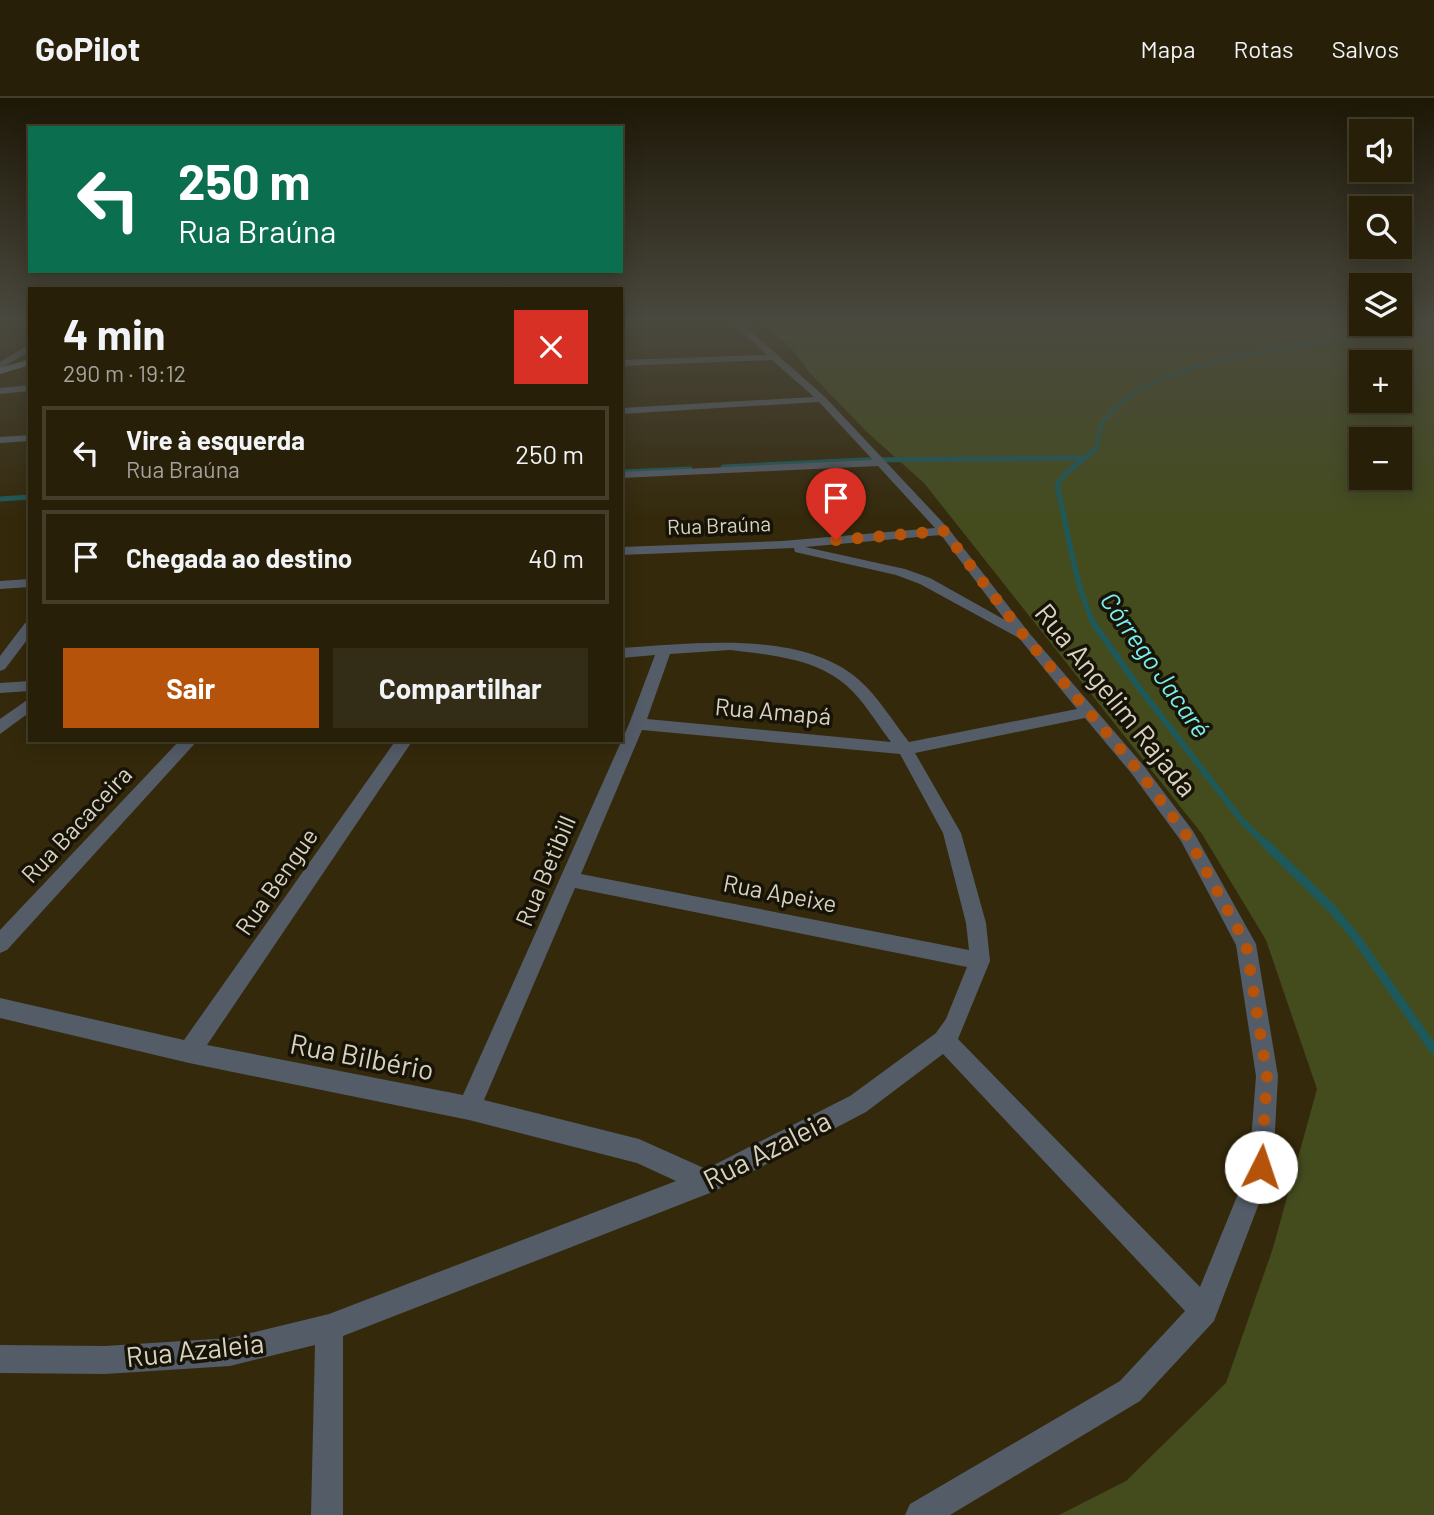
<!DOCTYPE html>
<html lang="pt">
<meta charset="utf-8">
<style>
body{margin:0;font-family:Barlow,sans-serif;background:#332c16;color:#f1f3f6;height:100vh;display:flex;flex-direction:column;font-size:26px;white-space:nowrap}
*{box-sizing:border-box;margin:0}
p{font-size:23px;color:#a4a29c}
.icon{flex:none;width:38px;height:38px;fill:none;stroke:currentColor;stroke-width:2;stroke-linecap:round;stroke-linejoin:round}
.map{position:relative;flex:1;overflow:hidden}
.sheet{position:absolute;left:28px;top:189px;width:595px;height:455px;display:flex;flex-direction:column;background:#271f08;border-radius:0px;box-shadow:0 4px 18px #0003,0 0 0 2px #433d29}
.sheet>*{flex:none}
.hud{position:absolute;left:28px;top:28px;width:595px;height:147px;border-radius:0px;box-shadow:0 4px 18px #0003,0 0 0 2px #433d29;background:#0b6e4f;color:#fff;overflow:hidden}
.fabs{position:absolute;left:1349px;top:21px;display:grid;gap:14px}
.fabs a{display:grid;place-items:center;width:63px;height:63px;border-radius:0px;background:#271f08;box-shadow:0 4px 18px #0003,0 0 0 2px #433d29;font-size:35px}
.pin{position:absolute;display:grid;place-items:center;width:60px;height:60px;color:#fff;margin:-72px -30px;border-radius:50% 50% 50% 0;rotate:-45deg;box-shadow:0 0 7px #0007}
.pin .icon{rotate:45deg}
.me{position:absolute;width:77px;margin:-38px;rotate:4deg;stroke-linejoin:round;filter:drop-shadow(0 0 5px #0008)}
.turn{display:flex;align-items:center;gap:24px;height:147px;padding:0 35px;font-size:32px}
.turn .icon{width:91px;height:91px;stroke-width:2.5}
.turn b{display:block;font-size:49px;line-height:60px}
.round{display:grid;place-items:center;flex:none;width:74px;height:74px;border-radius:0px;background:#332c16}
.overview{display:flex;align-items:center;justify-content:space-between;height:119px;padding:0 35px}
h1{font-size:42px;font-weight:700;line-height:52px}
.button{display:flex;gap:14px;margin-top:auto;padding:14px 35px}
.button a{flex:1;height:80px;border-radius:0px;background:#b45309;color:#fff;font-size:28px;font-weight:700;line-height:80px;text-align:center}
.button a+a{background:#332c16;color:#f1f3f6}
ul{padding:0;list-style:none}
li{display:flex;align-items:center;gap:21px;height:94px;margin:0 14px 10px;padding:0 21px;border:4px solid #433d29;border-radius:0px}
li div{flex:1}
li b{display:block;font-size:26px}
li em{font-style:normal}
header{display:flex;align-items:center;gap:42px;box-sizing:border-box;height:98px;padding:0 35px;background:#271f08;border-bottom:2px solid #433d29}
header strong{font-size:33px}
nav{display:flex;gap:38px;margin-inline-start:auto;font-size:24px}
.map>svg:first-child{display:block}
.green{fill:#444c1e;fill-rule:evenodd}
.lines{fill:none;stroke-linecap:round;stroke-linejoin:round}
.stream-far3{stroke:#1d595a;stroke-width:3.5}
.stream-far2{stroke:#1d595a;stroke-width:5}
.stream-far1{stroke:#1d595a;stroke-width:6}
.stream{stroke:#1d595a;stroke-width:9}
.minor{fill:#545c68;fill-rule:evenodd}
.secondary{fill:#6b778a;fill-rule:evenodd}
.route{stroke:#b45309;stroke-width:12;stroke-dasharray:0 21.6}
.labels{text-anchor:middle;stroke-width:7;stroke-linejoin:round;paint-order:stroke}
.far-street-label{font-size:21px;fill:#d8d2c1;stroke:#171307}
.street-label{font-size:24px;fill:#d8d2c1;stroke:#171307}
.water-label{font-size:26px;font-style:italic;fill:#7beff0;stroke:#171307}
.near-street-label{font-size:28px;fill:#d8d2c1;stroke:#171307}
</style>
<header>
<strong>GoPilot</strong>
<nav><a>Mapa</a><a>Rotas</a><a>Salvos</a></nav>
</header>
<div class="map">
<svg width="1434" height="1417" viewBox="0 0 1434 1417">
<rect width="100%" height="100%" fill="#34290b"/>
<path class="green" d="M758,222h603l1,4 72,-4v1195h-375l67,-34 100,-98 47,-135 44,-159 -51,-149 -64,-106 -278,-351 -56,-50 -59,-61 -17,-23zM1362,264h38v39h-38zM1400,341v39h-38v-39z"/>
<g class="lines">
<path class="stream-far3" d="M1094,354c6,-8 3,-16 6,-25 3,-7 12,-16 17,-21 57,-55 237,-67 317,-79"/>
<g class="stream-far2">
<path d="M723,369l140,-7 222,-2"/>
<path d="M621,374l69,-3"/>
<path d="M0,401l30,-2"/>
<path d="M1093,524c-19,-40 -25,-92 -36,-137l8,-11 30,-24"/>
</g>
<path class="stream-far1" d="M1092,523l42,60 109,141 24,23"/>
<path class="stream" d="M1265,745l68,67 24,29 77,111"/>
<g class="minor">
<path d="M729,222h9l87,77 123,131 82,106 114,132 49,65 63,113 22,132 -5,91 -59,154 -74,80 -190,114h-45l5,-11 210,-123 65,-70 -242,-257 -77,58 -151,79 -372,145v179h-32l4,-170 -85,21 -125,8 -105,-1v-28l105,1 125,-8 99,-24 347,-133 -39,-18 -168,-43 -280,-57 -189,-45v-20l184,42 212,-300h17l-206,305 256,50 166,-371 26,-69 -34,3v-10c70,-4 179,-19 237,31 20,17 35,43 51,63l168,-33 -58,-71 -99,-54 -24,-9 -101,-23 -1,-4 -173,7v-8l161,-6 153,-13 -57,-62 -257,12v-6l252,-12 -54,-58 -198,12v-6l193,-11 -42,-37 -151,6v-6l146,-5zM941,437l64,85 -75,-42 -25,-9 -100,-22zM730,552c40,5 86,8 117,36 17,15 30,38 44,56l-244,-23 23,-65zM1085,620l47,56 49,67 55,104 20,131 -7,91 -49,120 -242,-248 32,-78 -4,-38 -25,-90 -46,-80zM642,632l258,24 43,79 23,90 3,27 -388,-76zM575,790l392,79 -21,52 -10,14 -86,63 -144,73 -67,-30 -155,-39z"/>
<path d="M30,246v7l-30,18v-7z"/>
<path d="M30,287v6l-30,3v-6z"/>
<path d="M30,337v6l-30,2v-6z"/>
<path d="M30,481v8l-30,2v-8z"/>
<path d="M30,524v14l-25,33 -5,2v-15l25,-33z"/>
<path d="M30,583v10l-30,2v-10z"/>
<path d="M30,600v14l-30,22v-15z"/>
<path d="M180,642h18l-191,210 -7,3v-23z"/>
</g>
<path class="secondary" d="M30,261v6l-30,9v-6z"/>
</g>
<linearGradient id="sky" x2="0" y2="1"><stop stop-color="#1d1706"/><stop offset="0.53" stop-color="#4a493f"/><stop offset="1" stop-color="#4a493f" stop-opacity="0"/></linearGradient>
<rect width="1434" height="421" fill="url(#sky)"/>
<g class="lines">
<path class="route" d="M836,442l108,-9 81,106 113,133 49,66 59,108 21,132 -6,91"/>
</g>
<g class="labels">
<g class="far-street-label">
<text transform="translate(719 428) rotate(-2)" y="7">Rua Braúna</text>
</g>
<g class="street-label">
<text transform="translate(773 614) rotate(5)" y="8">Rua Amapá</text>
<text transform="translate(77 727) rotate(-47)" y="8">Rua Bacaceira</text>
<text transform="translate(546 773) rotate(-67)" y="8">Rua Betibill</text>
<text transform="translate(277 784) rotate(-55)" y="8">Rua Bengue</text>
<text transform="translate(780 796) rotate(11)" y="8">Rua Apeixe</text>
</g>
<g class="water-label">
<text transform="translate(1155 567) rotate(55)" y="9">Córrego Jacaré</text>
</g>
<g class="near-street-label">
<text transform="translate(1116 602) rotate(51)" y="10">Rua Angelim Rajada</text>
<text transform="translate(362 959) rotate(11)" y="10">Rua Bilbério</text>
<text transform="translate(767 1052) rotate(-27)" y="10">Rua Azaleia</text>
<text transform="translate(195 1252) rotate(-6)" y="10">Rua Azaleia</text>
</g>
</g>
</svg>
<div class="fabs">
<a><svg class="icon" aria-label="sound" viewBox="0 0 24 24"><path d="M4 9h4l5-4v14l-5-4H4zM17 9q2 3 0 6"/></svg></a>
<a><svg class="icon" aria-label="search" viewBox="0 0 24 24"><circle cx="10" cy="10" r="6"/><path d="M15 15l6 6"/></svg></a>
<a><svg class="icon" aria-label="layers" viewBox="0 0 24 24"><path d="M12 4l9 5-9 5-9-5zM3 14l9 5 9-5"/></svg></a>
<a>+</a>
<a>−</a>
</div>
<div class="pin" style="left:836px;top:442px;background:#d93025"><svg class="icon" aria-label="arrive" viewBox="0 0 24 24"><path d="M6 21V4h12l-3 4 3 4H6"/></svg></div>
<svg class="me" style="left:1261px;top:1069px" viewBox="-20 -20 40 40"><circle r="19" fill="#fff"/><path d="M0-13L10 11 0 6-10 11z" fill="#b45309"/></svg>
<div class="hud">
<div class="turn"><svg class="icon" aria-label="left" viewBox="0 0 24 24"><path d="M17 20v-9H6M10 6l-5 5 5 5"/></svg><div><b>250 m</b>Rua Braúna</div></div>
</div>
<section class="sheet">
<div class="overview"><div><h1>4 min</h1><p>290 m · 19:12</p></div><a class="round" style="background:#d93025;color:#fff"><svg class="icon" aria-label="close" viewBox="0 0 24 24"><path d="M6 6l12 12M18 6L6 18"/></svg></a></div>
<ul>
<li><svg class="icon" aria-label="left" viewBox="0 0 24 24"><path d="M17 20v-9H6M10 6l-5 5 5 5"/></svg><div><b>Vire à esquerda</b><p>Rua Braúna</p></div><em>250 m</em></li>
<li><svg class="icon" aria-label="arrive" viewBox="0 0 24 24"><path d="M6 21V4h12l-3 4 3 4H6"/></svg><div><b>Chegada ao destino</b></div><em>40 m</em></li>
</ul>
<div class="button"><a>Sair</a><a>Compartilhar</a></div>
</section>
</div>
